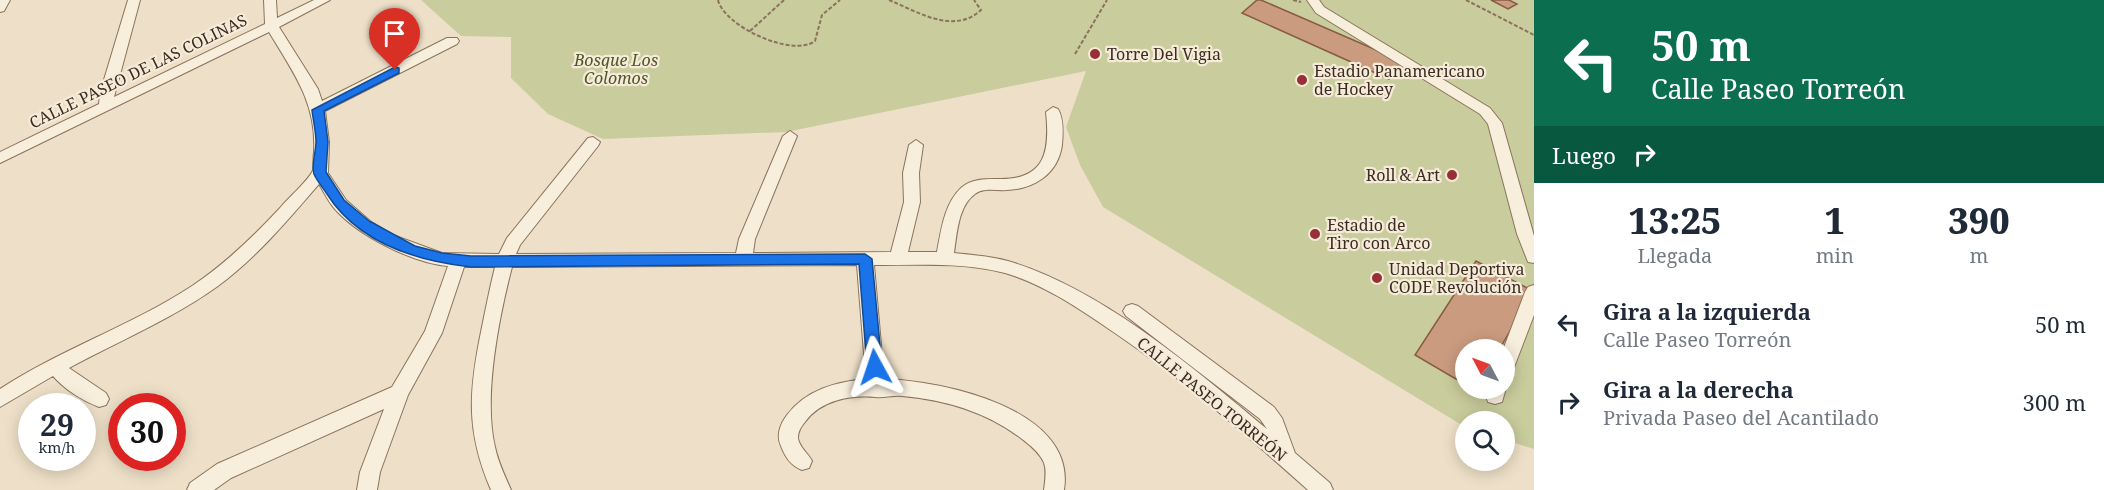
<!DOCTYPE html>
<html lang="es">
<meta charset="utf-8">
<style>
body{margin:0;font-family:"Noto Serif",serif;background:#f6f6f7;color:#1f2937;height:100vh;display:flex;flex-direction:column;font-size:22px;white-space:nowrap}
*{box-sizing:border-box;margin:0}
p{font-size:20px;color:#747a83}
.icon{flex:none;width:33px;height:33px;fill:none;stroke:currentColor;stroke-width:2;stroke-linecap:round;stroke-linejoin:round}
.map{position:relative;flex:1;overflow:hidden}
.details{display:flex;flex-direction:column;background:#fff;width:570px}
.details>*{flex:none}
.banner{background:#0b6e4f;color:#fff;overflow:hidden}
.needle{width:39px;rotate:311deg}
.tools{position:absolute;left:1455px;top:339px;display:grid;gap:12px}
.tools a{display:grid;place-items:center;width:60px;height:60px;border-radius:50%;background:#fff;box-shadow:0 3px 15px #0003;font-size:30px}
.speed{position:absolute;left:18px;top:393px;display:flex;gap:12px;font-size:30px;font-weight:700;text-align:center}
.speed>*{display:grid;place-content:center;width:78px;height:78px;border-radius:50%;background:#fff;box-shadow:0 3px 15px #0003;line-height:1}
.speed small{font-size:15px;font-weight:400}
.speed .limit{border:9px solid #d22;background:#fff;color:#111}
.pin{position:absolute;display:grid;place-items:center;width:51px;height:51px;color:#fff;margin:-62px -26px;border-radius:50% 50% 50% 0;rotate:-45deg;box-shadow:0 0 6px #0007}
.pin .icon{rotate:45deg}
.me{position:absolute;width:66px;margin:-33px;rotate:355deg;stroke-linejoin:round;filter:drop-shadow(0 0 4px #0008)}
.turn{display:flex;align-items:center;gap:21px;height:126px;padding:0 18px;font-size:27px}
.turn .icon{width:78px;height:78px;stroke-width:2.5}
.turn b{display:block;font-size:42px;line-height:51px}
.then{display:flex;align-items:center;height:57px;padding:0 18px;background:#0003;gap:12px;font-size:22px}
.eta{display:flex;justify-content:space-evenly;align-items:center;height:102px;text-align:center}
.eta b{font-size:36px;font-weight:800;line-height:42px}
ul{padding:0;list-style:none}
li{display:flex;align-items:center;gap:18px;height:78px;padding:0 18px}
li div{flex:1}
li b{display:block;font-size:22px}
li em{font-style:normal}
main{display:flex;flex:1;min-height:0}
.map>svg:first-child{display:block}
.green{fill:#c9cc9c;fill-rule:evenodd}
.building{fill:#ca9b7f;stroke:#885b44;stroke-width:1.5}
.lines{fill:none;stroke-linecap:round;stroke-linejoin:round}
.minor-casing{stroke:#89735d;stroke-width:2}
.path{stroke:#89735d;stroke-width:2;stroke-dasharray:4 2;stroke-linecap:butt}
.minor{fill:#f8eedc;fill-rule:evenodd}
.route{fill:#1a73e8;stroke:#114b97;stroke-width:1.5}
.poi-dot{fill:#972f35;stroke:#f5ebd8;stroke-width:2}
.labels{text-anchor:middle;stroke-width:4.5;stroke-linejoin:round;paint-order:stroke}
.poi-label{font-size:16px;fill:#3a2c21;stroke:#f5ebd8;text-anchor:start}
.park-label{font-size:16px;font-style:italic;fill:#4d5628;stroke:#f5ebd8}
.street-label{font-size:16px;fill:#3a2c21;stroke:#f5ebd8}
</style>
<main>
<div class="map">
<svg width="1534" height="490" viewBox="0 0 1534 490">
<rect width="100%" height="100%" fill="#eee0c8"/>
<path class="green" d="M421,0h1113v449l-29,-9 -1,-18h-38l-1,5 -362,-220 -23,-42 -14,-38 20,-56 -300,61 -183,7 -55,-25 -37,-36v-41l-50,-1zM1466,350h38v38h-38z"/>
<g class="building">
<path d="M1257,0h4l143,62 -15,17 -147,-66z"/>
<path d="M1491,0h18l8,4 -9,5z"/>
<path d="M1476,261l57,30 -34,59h-33v35l-51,-30z"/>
</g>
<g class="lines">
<g class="minor-casing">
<g id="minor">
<path d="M0,0h10l-6,11 -4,1z"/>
<path d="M128,0h12l-26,97 151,-73 -1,-24h12l1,18 37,-18h16l-51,27 39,62 4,12 125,-63h10l2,3 -2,3 -132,67 4,31 -1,31 18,27 24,21 23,14 49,18 57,1 8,-16 81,-100 5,-1 7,5 -2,4 -78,99 -4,9 220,-1 3,-14 44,-103 7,-5 7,5 -42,103 -2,14 138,-1 13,-50 -1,-29 6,-28 7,-5 7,5 -4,28 1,29 -12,50h29c4,-21 7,-48 24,-64 11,-10 26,-9 40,-9 45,0 49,-29 45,-67l7,-5 5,2c6,10 5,25 4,36 -4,29 -28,44 -55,45 -10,1 -23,-3 -32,4 -17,12 -18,40 -21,59 18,2 36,3 54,8 92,27 186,107 259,168l-7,-10 -134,-103 -3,-5 3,-5 6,-2 6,2 136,101 8,11 13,35 35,30 3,7h-25c-65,-58 -130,-115 -202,-163 -31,-21 -64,-43 -101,-54 -42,-11 -88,-8 -131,-8l10,114c60,2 193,30 180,111h-20c1,-9 3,-19 0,-27 -4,-10 -14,-18 -22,-24 -35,-27 -76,-39 -120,-43 -9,-1 -18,2 -27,1 -25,-2 -54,3 -70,25 -4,5 -7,9 -7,16 1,9 10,15 14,23l-3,7 -7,2c-11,-4 -17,-13 -21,-24 -5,-10 -1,-22 6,-31 19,-25 48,-33 79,-36l-9,-114 -345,2c-13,50 -29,130 -17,180 3,15 10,29 16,43h-20c-26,-60 -22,-101 -9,-163 4,-20 8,-40 13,-60h-31l-22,66 -34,62 -28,77 -3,18h-20l3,-18 24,-63 -153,69 -17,12h-27l3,-7 27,-19 175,-77 33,-56 23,-65c-36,-3 -91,-31 -114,-58 -6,-7 -10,-16 -15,-24 -31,36 -62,73 -101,102 -46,33 -99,55 -149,82l37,25 3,6 -3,6 -7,2c-16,-6 -35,-18 -46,-31l-53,31v-18c61,-40 131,-63 192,-103 33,-22 61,-49 88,-78 7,-9 29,-28 33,-38 1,-5 0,-12 1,-18 3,-49 -21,-80 -45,-120l-269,131v-11l99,-48 1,-11z"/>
<path d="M1307,0h12l5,7 166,101 12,15 32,113v27l-6,-1 -11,-28 -29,-110 -8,-10 -164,-101z"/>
<path d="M1534,285v30l-21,55 -2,6 -7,2 -1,-28 22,-58 3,-5z"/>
<path d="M1504,384l2,4 -4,14 -7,2 -7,-2 -2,-6 1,-8h17z"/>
</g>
</g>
<g class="path">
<path d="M718,0c6,26 74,58 97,41l7,-26 18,-15"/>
<path d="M889,0c29,12 65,35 92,10l-7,-10"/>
<path d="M1293,0l8,2"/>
<path d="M1466,0l68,35"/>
<path d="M750,31l34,-31"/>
<path d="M1075,54l32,-54"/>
</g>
<use href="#minor" class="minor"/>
</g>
<path class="route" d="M395,67l4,1v5l-75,38 4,31 -2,30 18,28 25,21 46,25 27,7 29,3 394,-2 7,5 10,108 -2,5 -5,2 -6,-2 -2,-5 -8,-103 -388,3c-54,-6 -113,-24 -144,-73 -4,-6 -10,-13 -13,-20 -3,-9 2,-22 2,-32 0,-11 -3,-22 -4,-32z"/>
<g class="poi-dot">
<circle cx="1095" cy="54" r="6"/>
<circle cx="1302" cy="80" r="6"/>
<circle cx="1452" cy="175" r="6"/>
<circle cx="1315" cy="234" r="6"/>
<circle cx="1377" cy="278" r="6"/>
</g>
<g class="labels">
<g class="poi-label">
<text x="1107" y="60">Torre Del Vigia</text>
<text x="1314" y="77">Estadio Panamericano<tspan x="1314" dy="18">de Hockey</tspan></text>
<text x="1440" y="181" text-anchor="end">Roll &amp; Art</text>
<text x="1327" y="231">Estadio de<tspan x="1327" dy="18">Tiro con Arco</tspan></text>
<text x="1389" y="275">Unidad Deportiva<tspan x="1389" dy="18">CODE Revolución</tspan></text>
</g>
<g class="park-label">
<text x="616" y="66">Bosque Los<tspan x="616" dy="18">Colomos</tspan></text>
</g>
<g class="street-label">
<text transform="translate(138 71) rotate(-26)" y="6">CALLE PASEO DE LAS COLINAS</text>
<text transform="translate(1212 399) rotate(39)" y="6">CALLE PASEO TORREÓN</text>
</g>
</g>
</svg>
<div class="tools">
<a><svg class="needle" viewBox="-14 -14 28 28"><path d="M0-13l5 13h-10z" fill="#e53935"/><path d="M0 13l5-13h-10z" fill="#747a83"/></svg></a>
<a><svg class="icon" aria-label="search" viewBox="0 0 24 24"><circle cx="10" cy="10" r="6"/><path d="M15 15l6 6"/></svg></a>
</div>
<div class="speed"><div>29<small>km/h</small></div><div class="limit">30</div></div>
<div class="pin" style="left:395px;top:70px;background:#d93025"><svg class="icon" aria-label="arrive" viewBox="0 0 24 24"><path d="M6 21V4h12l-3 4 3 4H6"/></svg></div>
<svg class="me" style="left:875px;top:367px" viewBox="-20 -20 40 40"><path d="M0-17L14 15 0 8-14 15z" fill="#1a73e8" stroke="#fff" stroke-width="4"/></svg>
</div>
<section class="details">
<div class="banner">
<div class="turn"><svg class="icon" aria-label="left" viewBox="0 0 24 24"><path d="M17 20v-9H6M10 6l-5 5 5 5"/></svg><div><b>50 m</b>Calle Paseo Torreón</div></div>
<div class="then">Luego<svg class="icon" aria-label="right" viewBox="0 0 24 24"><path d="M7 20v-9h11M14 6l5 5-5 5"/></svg></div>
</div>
<div class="eta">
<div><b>13:25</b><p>Llegada</p></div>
<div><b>1</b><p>min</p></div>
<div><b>390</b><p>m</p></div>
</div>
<ul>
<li><svg class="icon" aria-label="left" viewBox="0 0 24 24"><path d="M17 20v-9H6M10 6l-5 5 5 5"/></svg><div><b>Gira a la izquierda</b><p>Calle Paseo Torreón</p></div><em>50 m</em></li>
<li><svg class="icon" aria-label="right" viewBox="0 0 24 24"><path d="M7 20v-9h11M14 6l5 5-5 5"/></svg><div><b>Gira a la derecha</b><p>Privada Paseo del Acantilado</p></div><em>300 m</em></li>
</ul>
</section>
</main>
